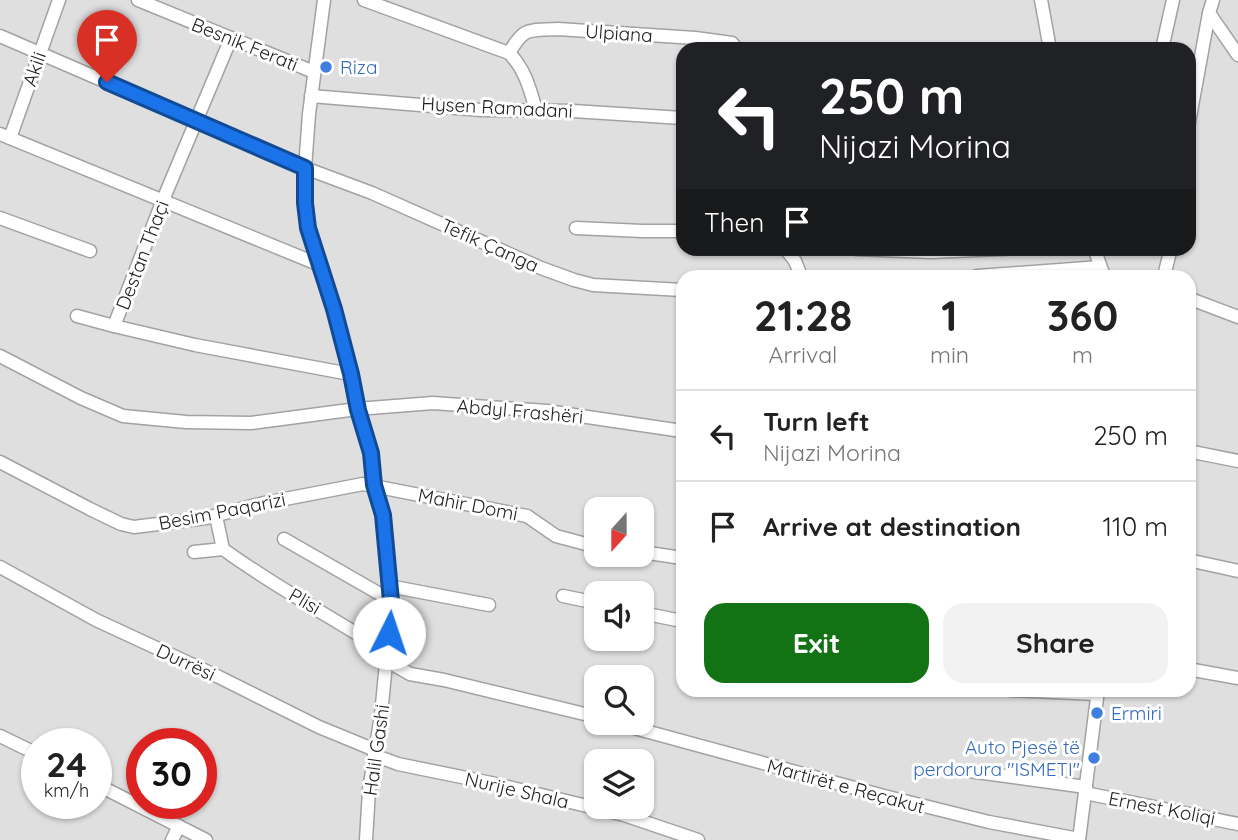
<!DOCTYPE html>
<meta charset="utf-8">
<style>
body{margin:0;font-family:Quicksand,sans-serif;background:#f2f2f2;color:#222;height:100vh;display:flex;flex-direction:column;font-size:26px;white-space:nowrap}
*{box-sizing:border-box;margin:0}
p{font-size:23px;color:#767676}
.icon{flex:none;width:38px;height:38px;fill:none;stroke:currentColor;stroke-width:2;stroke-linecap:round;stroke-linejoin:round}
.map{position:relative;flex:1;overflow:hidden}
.side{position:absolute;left:676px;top:270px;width:520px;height:427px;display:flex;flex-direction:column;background:#fff;border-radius:21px;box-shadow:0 2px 5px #0004}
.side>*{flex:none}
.hud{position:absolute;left:676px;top:42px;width:520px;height:214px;border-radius:21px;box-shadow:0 2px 5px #0004;background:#202124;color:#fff;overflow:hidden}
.needle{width:46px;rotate:201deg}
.fabs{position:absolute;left:584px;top:497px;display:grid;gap:14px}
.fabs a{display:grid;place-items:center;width:70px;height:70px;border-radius:14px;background:#fff;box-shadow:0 2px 5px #0004;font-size:35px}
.speed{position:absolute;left:21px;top:728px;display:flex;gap:14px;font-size:35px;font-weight:700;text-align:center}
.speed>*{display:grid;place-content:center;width:91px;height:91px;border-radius:50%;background:#fff;box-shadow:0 2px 5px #0004;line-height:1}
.speed small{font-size:18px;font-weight:400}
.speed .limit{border:10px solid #d22;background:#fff;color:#111}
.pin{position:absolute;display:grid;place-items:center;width:60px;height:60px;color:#fff;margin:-72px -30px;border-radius:50% 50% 50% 0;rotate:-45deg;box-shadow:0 0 7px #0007}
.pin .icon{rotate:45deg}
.me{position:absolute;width:77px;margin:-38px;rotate:4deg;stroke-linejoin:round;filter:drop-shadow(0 0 5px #0008)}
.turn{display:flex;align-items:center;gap:24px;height:147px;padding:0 28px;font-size:32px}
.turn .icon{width:91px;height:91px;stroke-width:2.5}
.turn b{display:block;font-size:49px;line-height:60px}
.then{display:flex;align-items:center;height:66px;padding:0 28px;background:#0003;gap:14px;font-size:26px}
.eta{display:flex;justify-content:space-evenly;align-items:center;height:119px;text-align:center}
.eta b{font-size:42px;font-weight:700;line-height:49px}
.button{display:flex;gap:14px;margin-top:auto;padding:14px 28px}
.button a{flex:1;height:80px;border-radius:21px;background:#137214;color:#fff;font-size:28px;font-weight:700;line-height:80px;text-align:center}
.button a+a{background:#f2f2f2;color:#222}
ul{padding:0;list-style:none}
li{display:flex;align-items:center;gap:21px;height:91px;padding:0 28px;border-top:2px solid #e0e0e0}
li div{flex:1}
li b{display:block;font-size:26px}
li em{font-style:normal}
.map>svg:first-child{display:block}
.residential{fill:#dedfde;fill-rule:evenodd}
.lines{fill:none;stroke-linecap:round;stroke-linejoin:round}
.minor-casing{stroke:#a2a2a2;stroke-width:15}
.minor{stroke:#fff;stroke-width:12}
.route-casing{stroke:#114b97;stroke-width:18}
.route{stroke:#1a73e8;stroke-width:12}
.shop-dot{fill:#3f7fe0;stroke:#fff;stroke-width:2.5}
.labels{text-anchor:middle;stroke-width:6;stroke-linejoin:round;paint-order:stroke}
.street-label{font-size:19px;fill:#212121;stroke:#fff}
.shop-label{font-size:19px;fill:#366cbe;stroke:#fff;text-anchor:start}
</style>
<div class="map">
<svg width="1238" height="840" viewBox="0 0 1238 840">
<rect width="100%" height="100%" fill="#e8f2ef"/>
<path class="residential" d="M0,0h1238v840h-1238zM682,49h506v199h-506zM682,276h506v414h-506zM597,509h45v46h-45zM597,593h45v46h-45zM597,677h45v46h-45zM37,744h59v59h-59zM142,744h59v59h-59zM597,761h45v46h-45z"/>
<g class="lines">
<g class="minor-casing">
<g id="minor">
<path d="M138,0l176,72"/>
<path d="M324,0l-15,114 -4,54v35l3,25 26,81 16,65 7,35 14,44 3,32 9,30 9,86 -11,114 -12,75 -3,50"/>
<path d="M364,0l145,53c16,16 21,36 27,57"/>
<path d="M1041,0l9,49"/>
<path d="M1209,13l29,42"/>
<path d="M0,36l305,132 67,25 169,75 33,12 19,5 89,5"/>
<path d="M231,38l-68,162 -49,126 81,19 155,29"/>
<path d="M1162,49l11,-49"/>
<path d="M509,53c16,-27 19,-22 49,-24l137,9 37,5 5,6"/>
<path d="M311,96l170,14 92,1 109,7"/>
<path d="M1188,128l21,-115 4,-13"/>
<path d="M0,134l320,131"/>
<path d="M10,138l49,-138"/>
<path d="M0,218l90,33"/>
<path d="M576,228l67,3h39"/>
<path d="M785,248l10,13 6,15"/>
<path d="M1094,248l10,28"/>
<path d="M856,249l75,3 94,-4"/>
<path d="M977,276l123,-9"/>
<path d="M1164,276l7,-28"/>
<path d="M1188,298l50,19"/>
<path d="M77,316l37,10"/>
<path d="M0,356l81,42 42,18 63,6 65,1 106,-14 76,-6 114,8 135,20"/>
<path d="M1188,451l50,10"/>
<path d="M0,462l90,47 31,15 13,3 72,-9 58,-15 99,-19 164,32 29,20 41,11"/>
<path d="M216,516l7,33c52,38 110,69 165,104"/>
<path d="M284,539l108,62"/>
<path d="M194,552l29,-3"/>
<path d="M642,552l40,6"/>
<path d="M1188,560l50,11"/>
<path d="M0,567l96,53 123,57 100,50 56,23"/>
<path d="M389,586l100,19"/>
<path d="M563,596l34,7"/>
<path d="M642,613l40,8"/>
<path d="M387,661l23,13 34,6 153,37"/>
<path d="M1188,669l50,9"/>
<path d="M1010,690l87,4"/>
<path d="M616,723l268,73 105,26 90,17"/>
<path d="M0,736l37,18"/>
<path d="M374,755l24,9 98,20 128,31 74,25"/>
<path d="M969,771l117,16"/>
<path d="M96,784l110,56"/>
<path d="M1085,793l153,31"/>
<path d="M172,840l7,-14"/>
<path d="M1079,840l19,-150"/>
</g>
</g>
<use href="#minor" class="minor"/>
</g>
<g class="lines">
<g class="route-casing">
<path id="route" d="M107,82l198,86v35l3,25 26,81 17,65 7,36 13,43 3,32 9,30 8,86 -2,32"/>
</g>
<use href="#route" class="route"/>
</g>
<g class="shop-dot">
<circle cx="326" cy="67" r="7"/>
<circle cx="1097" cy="713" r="7"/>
<circle cx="1094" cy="758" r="7"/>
</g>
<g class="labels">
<g class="street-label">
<text transform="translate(619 33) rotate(4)" y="7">Ulpiana</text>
<text transform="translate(245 44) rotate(22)" y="7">Besnik Ferati</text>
<text transform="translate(34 69) rotate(-71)" y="7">Akili</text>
<text transform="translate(497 107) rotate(3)" y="7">Hysen Ramadani</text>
<text transform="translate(490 245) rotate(24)" y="7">Tefik Çanga</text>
<text transform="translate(142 255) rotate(-69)" y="7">Destan Thaçi</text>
<text transform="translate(520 411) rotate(5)" y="7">Abdyl Frashëri</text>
<text transform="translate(468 504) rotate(11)" y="7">Mahir Domi</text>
<text transform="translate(222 511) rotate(-11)" y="7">Besim Paqarizi</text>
<text transform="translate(305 601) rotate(30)" y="7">Plisi</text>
<text transform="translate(186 662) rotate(25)" y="7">Durrësi</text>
<text transform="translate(376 750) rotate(-82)" y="7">Halil Gashi</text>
<text transform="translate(846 786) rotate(15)" y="7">Martirët e Reçakut</text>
<text transform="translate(517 790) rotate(13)" y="7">Nurije Shala</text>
<text transform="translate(1162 808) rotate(11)" y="7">Ernest Koliqi</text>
</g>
<g class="shop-label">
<text x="340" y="74">Riza</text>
<text x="1111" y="720">Ermiri</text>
<text x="1080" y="754" text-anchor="end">Auto Pjesë të<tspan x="1080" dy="22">perdorura "ISMETI"</tspan></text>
</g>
</g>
</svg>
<div class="fabs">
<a><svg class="needle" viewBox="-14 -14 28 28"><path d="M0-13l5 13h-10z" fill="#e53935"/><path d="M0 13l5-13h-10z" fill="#767676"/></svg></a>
<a><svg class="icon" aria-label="sound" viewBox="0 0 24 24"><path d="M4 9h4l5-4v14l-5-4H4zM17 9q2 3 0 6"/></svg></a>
<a><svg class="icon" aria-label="search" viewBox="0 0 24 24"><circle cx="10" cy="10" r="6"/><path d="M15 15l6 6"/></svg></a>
<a><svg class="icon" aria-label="layers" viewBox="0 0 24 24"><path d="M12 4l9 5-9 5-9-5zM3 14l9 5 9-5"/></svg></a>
</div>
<div class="speed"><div>24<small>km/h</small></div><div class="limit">30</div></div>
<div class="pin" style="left:107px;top:82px;background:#d93025"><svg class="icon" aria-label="arrive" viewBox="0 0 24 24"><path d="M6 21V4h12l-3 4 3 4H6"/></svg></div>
<svg class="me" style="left:389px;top:633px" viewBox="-20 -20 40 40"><circle r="19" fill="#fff"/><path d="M0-13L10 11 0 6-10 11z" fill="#1a73e8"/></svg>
<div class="hud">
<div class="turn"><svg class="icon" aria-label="left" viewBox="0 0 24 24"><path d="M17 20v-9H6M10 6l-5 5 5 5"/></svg><div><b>250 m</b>Nijazi Morina</div></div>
<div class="then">Then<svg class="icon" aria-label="arrive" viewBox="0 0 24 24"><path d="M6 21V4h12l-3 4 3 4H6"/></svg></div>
</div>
<section class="side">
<div class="eta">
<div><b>21:28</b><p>Arrival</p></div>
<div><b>1</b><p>min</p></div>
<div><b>360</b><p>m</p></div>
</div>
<ul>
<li><svg class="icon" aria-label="left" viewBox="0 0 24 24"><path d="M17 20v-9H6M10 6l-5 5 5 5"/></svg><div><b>Turn left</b><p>Nijazi Morina</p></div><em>250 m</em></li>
<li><svg class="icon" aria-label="arrive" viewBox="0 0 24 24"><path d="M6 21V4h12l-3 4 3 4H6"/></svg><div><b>Arrive at destination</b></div><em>110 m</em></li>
</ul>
<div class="button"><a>Exit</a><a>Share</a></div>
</section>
</div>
